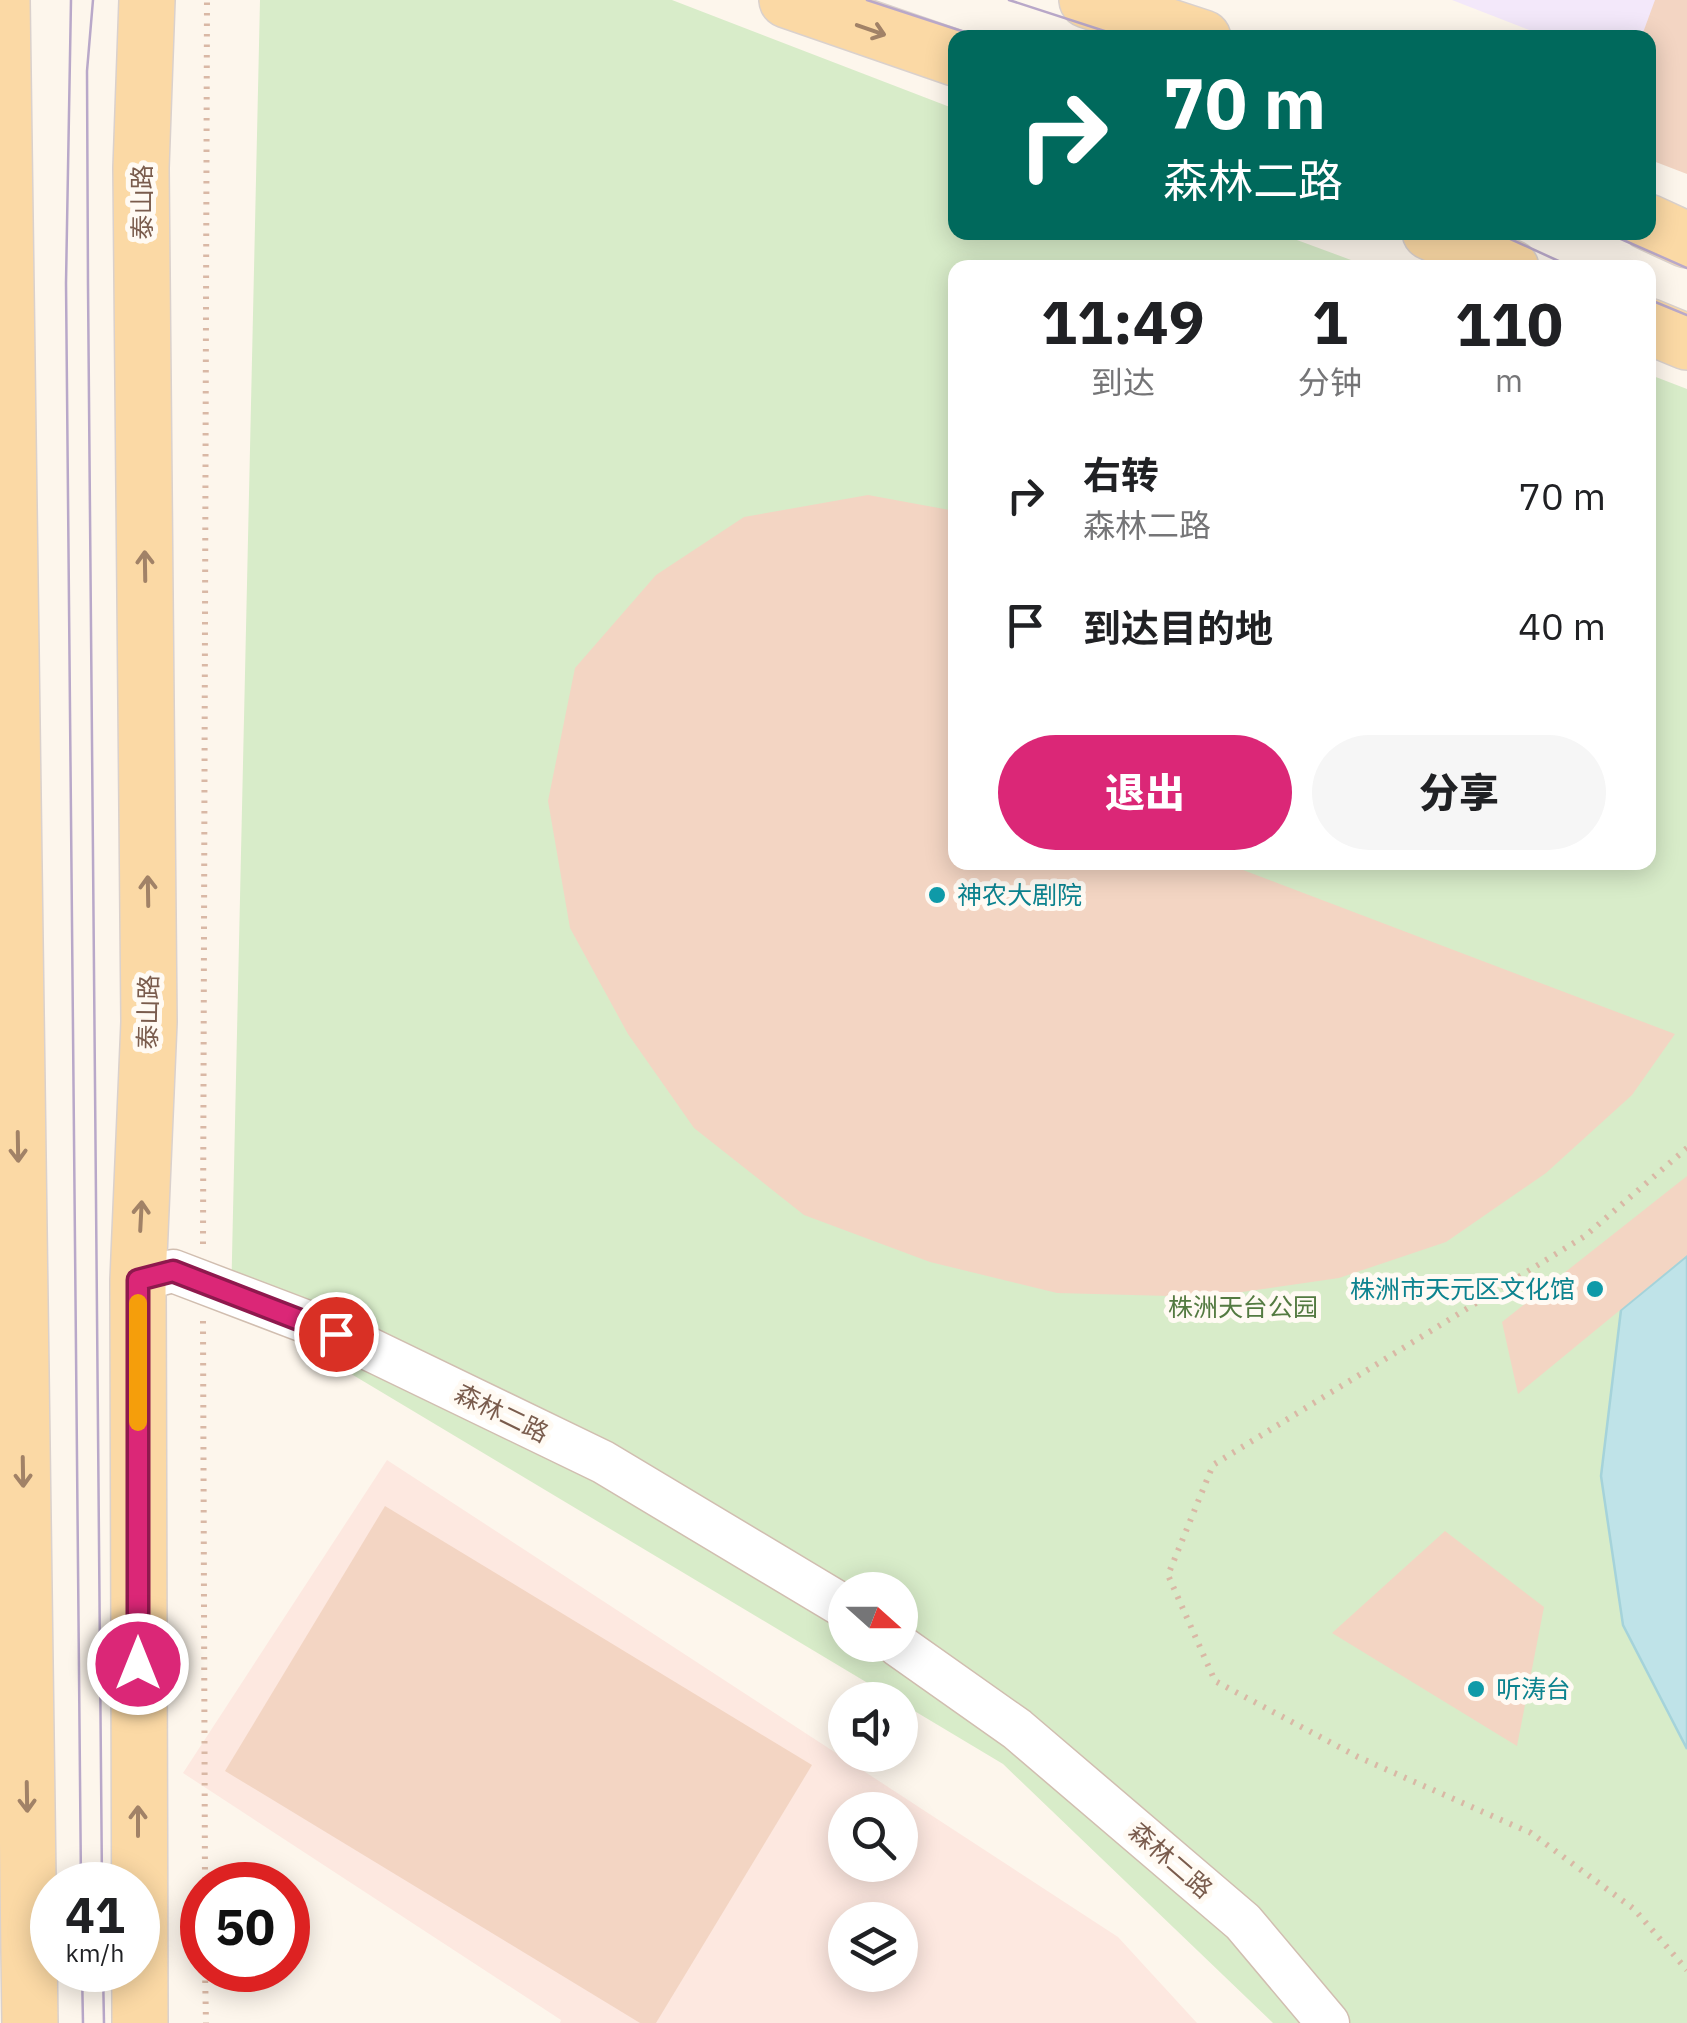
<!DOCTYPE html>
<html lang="zh">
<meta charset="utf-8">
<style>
body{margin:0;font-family:"IBM Plex Sans","Noto Sans SC",sans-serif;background:#f6f6f6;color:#202124;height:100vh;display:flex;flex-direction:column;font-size:38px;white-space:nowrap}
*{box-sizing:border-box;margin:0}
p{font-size:32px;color:#757577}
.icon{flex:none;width:55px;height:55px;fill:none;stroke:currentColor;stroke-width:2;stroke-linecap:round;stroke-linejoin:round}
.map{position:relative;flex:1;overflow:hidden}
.sheet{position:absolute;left:948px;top:260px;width:708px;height:610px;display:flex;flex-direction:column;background:#fff;border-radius:20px;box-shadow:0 5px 25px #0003}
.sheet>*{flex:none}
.guide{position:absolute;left:948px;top:30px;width:708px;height:210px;border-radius:20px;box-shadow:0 5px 25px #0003;background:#00695c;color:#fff;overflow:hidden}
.needle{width:65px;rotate:111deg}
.buttons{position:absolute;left:828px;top:1572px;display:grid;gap:20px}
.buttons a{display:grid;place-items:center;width:90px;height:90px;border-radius:50%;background:#fff;box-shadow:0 5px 25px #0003;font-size:50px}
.speed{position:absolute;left:30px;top:1862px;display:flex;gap:20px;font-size:50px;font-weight:700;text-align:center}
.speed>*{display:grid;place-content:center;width:130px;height:130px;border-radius:50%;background:#fff;box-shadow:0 5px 25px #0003;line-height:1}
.speed small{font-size:25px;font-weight:400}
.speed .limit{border:15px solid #d22;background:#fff;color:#111}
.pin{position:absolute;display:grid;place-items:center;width:85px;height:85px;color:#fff;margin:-42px;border:5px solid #fff;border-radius:50%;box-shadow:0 2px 10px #0007}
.me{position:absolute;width:110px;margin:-55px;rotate:0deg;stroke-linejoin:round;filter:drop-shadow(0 0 8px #0008)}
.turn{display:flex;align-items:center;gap:35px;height:210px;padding:0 50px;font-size:45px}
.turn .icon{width:130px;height:130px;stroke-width:2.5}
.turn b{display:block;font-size:70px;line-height:85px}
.eta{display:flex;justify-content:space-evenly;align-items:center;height:170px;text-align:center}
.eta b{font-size:60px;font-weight:800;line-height:70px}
.action{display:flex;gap:20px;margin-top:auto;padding:20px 50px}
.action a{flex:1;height:115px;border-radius:60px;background:#db2777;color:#fff;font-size:40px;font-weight:800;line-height:115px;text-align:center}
.action a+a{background:#f6f6f6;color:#202124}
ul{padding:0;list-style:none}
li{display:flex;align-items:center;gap:30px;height:130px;padding:0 50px}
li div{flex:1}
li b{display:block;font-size:38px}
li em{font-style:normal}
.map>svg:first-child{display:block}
.commercial{fill:#fde8e0;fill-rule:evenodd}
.education{fill:#f3e8fa}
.green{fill:#d8ecc9;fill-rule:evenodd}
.water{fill:#bfe3e8;stroke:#a5d3da;stroke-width:2.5}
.building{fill:#f3d5c3}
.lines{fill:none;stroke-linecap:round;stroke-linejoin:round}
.minor-casing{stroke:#d1beb0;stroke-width:45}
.major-casing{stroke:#dad1cd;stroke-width:58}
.path{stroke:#d9b8a5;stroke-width:6;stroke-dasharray:2.5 8;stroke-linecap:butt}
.minor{stroke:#fff;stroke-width:42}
.major{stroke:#fbd9a5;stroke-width:55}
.tram{stroke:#b9a8c9;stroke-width:2.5}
.oneway{stroke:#a18267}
.route-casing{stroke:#8e194d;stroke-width:25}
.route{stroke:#db2777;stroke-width:18}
.slow{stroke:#f59e0b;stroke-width:18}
.culture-dot{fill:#0f9aa8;stroke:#fffaf3;stroke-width:4}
.labels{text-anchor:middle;stroke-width:10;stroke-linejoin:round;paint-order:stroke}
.street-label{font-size:25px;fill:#7a5c4d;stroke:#fffaf3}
.culture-label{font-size:25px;fill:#0d838f;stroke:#fffaf3;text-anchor:start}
.park-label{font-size:25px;fill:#537a41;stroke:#fffaf3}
</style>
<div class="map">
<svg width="1687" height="2023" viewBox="0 0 1687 2023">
<rect width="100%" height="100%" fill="#fdf6ec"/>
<path class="commercial" d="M387,1460l731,477 79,86h-637l1,-3 -378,-247zM845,1810h55v55h-55zM845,1920h55v55h-55z"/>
<path class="education" d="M1452,0h235v93l-39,-16v-39l-101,-1z"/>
<path class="green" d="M260,0h412l283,109v123l323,1 92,34 -415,1v594h693v-488l39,15v1634h-414l-270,-259 -772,-462zM845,1590h55v55h-55z"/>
<path class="water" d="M1687,1256v493l-64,-124 -22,-149 20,-166z"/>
<g class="building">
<path d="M1655,0h32v174l-39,-15v-121h-7z"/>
<path d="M868,495l87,16v351h267l453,172 -43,61 -86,78 -100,69 -107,36 -132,19 -150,-4 -127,-31 -126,-47 -110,-87 -66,-94 -58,-106 -22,-127 27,-133 81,-93 88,-58z"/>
<path d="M1687,1176v79l-169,139 -16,-72z"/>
<path d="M385,1506l427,259 -156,258h-16l-415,-252z"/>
<path d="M1445,1531l99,76 -27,139 -185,-113z"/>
</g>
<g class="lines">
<g class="minor-casing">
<g id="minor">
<path d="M138,1280l35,-9 163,62 267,129 242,145"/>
<path d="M898,1645l119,84 226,193 85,101"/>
</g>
</g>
<g class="major-casing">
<g id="major">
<path d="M2,0l28,2023"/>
<path d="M787,0l168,58"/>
<path d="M1087,0l116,38"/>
<path d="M1648,222l39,18"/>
<path d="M1430,232l81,36"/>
<path d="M1648,326l39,16"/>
<path d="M140,2023l-2,-743 11,-258 -8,-854 6,-168"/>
</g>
</g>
<g class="path">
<path d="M1687,1148l-102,88 -372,229 -45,110 47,106 143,76 173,76 103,76 53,61"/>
<path d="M203,1244l4,-1244"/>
<path d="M203,1321l2,564"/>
<path d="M205,1970l1,53"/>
</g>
<use href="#minor" class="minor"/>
<use href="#major" class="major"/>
<g class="tram">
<path d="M71,0l-5,283 15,1602"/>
<path d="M93,0l-6,71 1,214 14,1600"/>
<path d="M867,0l116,38"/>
<path d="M1009,0l117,38"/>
<path d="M1495,232l79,36"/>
<path d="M1605,232l82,36"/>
<path d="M1648,299l39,16"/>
<path d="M82,1970l1,53"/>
<path d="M103,1970l1,53"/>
</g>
</g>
<defs><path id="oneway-shaft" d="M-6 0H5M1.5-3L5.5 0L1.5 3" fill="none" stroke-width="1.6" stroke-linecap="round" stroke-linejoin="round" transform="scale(2.5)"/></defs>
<g class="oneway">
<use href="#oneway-shaft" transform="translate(871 30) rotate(19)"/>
<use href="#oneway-shaft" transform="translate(145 566) rotate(-91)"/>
<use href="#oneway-shaft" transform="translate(148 891) rotate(-91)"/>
<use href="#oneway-shaft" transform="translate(18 1147) rotate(89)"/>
<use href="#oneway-shaft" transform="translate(141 1216) rotate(-87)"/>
<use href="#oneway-shaft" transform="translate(23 1472) rotate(89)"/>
<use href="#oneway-shaft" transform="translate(27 1797) rotate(89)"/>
<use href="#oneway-shaft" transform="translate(138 1821) rotate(-90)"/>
</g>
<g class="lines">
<g class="route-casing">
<path id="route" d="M138,1664v-384l35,-9 163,63"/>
</g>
<use href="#route" class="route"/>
<path class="slow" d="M138,1422v-119"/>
</g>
<g class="culture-dot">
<circle cx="937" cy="895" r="10"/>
<circle cx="1595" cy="1289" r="10"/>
<circle cx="1476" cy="1689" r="10"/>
</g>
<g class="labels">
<g class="street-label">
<text transform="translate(142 202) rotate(-90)" y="9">泰山路</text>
<text transform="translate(148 1012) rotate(-89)" y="9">泰山路</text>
<text transform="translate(502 1413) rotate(26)" y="9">森林二路</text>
<text transform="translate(1171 1860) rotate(41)" y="9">森林二路</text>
</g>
<g class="culture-label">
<text x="957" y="904">神农大剧院</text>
<text x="1575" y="1298" text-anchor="end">株洲市天元区文化馆</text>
<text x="1496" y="1698">听涛台</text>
</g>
<g class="park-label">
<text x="1243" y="1316">株洲天台公园</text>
</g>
</g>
</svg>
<div class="buttons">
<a><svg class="needle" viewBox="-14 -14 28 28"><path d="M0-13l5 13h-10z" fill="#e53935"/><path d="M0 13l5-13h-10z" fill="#757577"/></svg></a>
<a><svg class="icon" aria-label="sound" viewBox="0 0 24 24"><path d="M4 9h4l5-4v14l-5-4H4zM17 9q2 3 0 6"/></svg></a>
<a><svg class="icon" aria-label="search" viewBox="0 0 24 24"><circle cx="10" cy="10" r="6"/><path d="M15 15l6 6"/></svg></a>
<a><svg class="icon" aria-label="layers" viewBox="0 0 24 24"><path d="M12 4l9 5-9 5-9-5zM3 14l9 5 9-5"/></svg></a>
</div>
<div class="speed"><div>41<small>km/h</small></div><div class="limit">50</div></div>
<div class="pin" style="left:336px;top:1334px;background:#d93025"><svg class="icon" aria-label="arrive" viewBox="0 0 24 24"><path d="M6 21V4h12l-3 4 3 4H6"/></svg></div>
<svg class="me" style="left:138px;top:1664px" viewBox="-20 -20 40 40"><circle r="17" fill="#db2777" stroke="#fff" stroke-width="3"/><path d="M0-11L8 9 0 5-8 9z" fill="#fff"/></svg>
<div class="guide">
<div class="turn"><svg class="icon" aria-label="right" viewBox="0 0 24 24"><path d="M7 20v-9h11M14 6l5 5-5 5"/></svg><div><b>70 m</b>森林二路</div></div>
</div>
<section class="sheet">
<div class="eta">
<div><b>11:49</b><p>到达</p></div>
<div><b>1</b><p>分钟</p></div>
<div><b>110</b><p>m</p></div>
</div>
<ul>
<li><svg class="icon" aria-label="right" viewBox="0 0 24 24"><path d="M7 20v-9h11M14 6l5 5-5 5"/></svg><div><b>右转</b><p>森林二路</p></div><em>70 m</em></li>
<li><svg class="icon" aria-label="arrive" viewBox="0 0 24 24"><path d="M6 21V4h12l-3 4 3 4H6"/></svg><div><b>到达目的地</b></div><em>40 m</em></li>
</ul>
<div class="action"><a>退出</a><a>分享</a></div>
</section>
</div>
